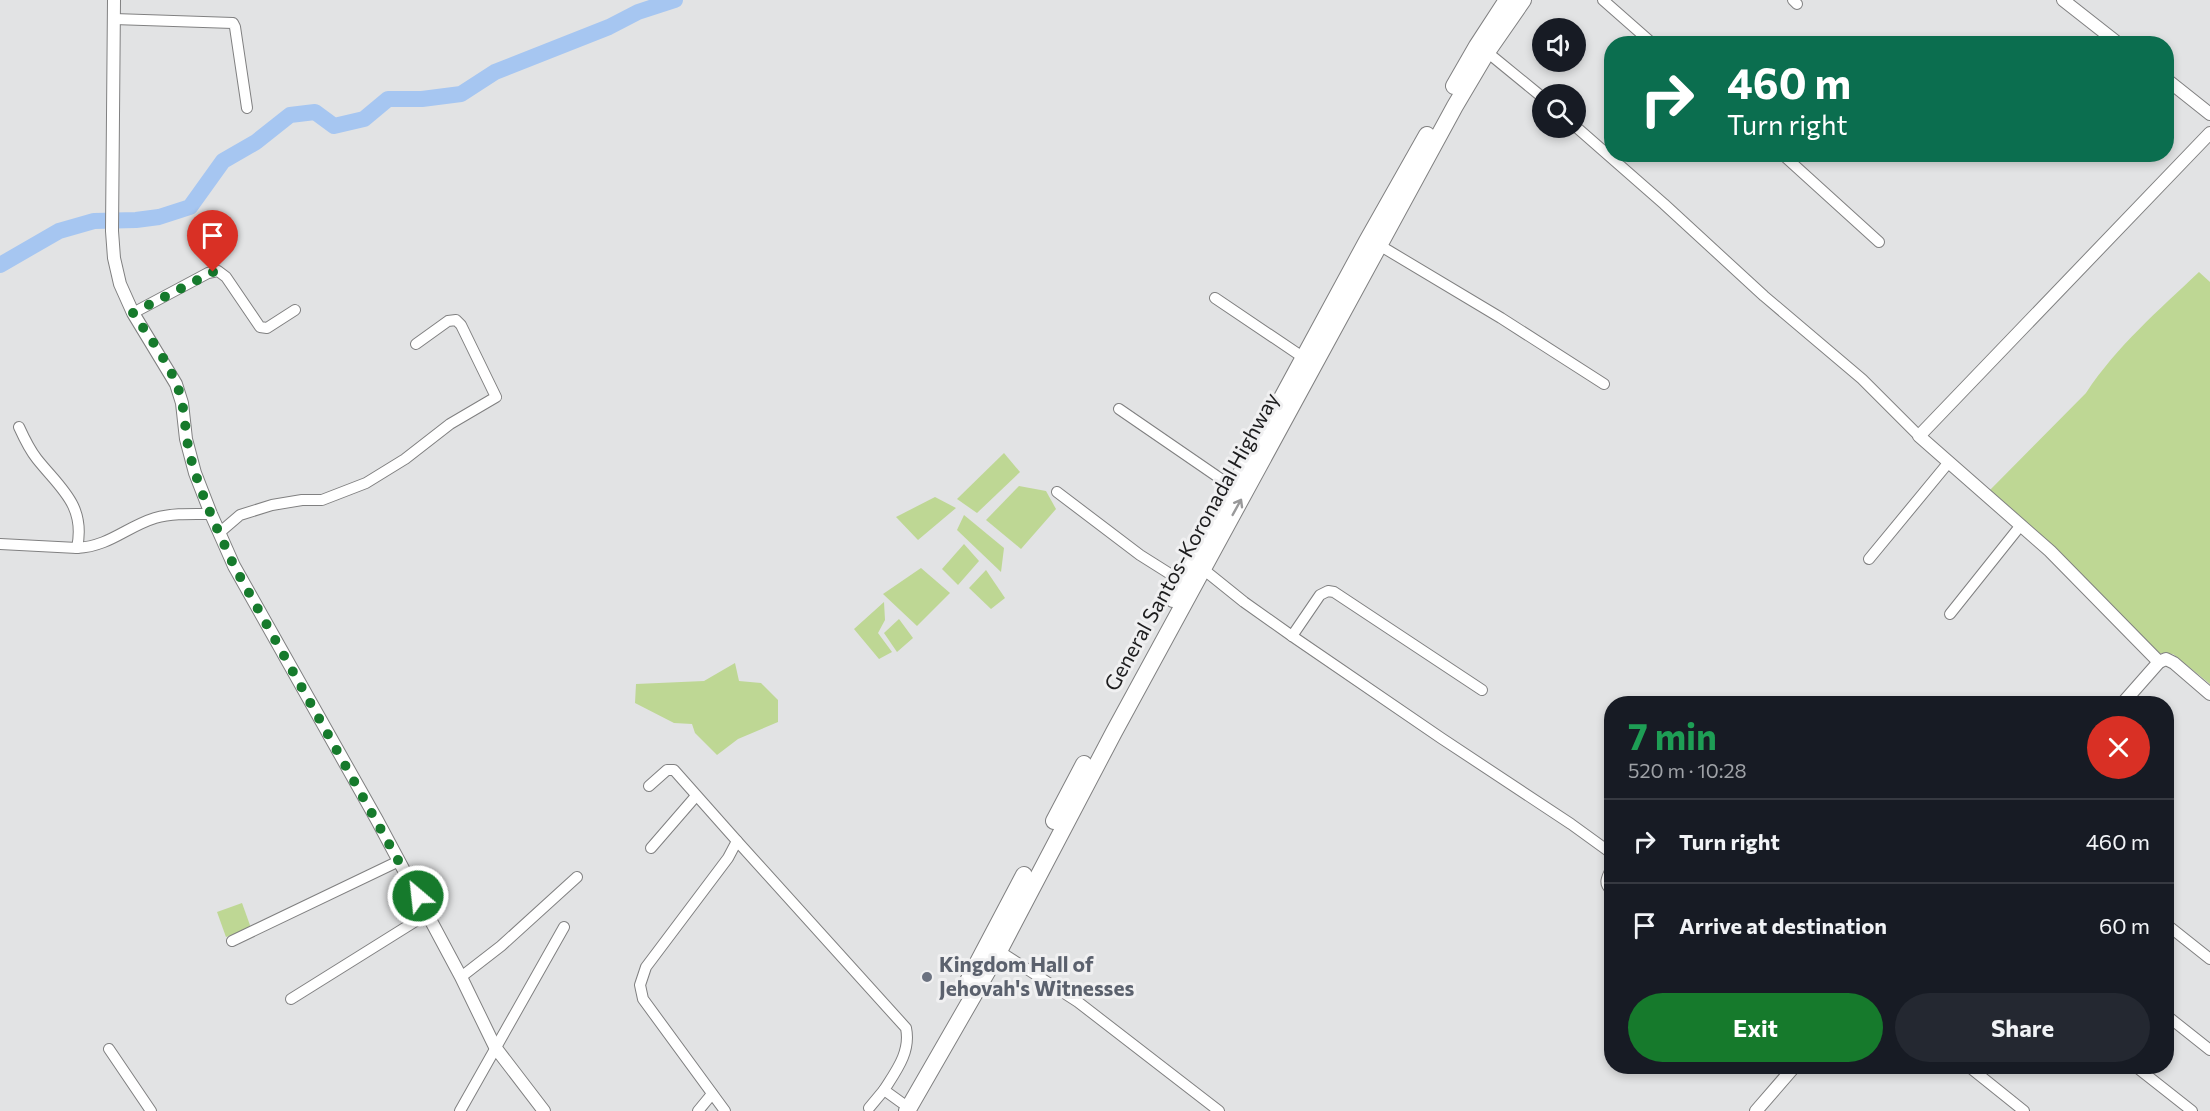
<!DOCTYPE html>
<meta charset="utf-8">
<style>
body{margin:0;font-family:Commissioner,sans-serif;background:#242831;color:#f1f3f6;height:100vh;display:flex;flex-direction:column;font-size:22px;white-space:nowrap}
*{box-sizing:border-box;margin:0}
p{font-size:20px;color:#9ea1a6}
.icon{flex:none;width:33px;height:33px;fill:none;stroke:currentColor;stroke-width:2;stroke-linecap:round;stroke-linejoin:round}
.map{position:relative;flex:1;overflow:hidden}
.panel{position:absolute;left:1604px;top:696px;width:570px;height:378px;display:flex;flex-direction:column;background:#171b24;border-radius:24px;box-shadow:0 3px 9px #0003}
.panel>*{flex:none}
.guide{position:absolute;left:1604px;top:36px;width:570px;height:126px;border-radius:24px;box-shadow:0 3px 9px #0003;background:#0b6e4f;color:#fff;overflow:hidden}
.fabs{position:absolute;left:1532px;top:18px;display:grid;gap:12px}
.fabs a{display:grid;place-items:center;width:54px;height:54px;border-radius:50%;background:#171b24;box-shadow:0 3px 9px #0003;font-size:30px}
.pin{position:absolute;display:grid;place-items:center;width:51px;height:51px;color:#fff;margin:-62px -26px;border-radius:50% 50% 50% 0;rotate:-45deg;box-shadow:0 0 6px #0007}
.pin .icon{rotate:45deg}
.me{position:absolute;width:66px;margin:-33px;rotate:332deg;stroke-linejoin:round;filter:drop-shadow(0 0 4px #0008)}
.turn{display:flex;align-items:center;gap:21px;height:126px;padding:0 24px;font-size:27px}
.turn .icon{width:78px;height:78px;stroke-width:2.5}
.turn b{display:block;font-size:42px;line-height:51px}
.round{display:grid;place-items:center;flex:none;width:63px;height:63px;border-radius:32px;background:#242831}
.summary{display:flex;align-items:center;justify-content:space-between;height:102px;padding:0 24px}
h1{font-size:36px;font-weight:700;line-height:45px;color:#1e9e55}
.action{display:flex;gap:12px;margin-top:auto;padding:12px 24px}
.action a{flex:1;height:69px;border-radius:36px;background:#167a2c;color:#fff;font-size:24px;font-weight:700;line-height:69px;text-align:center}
.action a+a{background:#242831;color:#f1f3f6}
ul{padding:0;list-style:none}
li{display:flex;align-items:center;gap:18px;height:84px;padding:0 24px;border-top:2px solid #363941}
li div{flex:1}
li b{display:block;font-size:22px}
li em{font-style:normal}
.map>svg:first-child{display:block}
.green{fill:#bed794}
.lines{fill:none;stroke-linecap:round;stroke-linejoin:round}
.river{stroke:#a6c6f1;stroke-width:16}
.minor-casing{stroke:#808081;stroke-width:12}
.tertiary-casing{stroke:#808081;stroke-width:14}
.trunk-casing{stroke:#808081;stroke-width:18}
.minor{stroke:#fff;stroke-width:10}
.tertiary{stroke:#fff;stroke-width:12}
.trunk{stroke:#fff;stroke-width:16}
.oneway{stroke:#99999a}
.route{stroke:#167a2c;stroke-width:10;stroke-dasharray:0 18}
.worship-dot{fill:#6b7280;stroke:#f0f0f1;stroke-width:2}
.labels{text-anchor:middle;stroke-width:6;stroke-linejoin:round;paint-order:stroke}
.street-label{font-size:21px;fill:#1d1d1e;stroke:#f0f0f1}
.worship-label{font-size:21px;font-weight:bold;fill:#5b616d;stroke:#f0f0f1;text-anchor:start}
</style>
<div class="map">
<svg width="2210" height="1111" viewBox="0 0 2210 1111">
<rect width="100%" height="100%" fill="#e2e3e4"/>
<g class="green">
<path d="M2199,272l11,10v402l-37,-30 -14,-1 -170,-162 97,-98c31,-47 73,-83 113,-121z"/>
<path d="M1004,453l16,19 -43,41 -20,-14z"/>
<path d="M1019,486l27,5 10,18 -35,40 -35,-29z"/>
<path d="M935,497l21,11 -38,32 -22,-23z"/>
<path d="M964,515l40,33 -3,24 -44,-42z"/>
<path d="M964,544l15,17 -21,24 -16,-16z"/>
<path d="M921,568l29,25 -33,33 -34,-32z"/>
<path d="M986,570l19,28 -14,11 -22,-21z"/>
<path d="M884,602l1,18 -7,13 14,19 -13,7 -25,-30z"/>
<path d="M899,619l14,19 -16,14 -13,-19z"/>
<path d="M735,663l4,18 22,2 17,17v22l-40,17 -21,16 -22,-22 -3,-9 -18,-1 -39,-20 1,-19 68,-3z"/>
<path d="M242,903l9,25 -25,9 -9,-25z"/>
</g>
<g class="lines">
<path class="river" d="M0,265l59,-34 35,-10 42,-1 23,-3 31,-10 33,-46 33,-19 34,-27 25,-3 19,14 30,-7 24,-20h34l39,-5 34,-22 114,-45 29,-15 37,-12"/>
<g class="minor-casing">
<g id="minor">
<path d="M1603,0l50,44"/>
<path d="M1793,0l4,4"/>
<path d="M114,19l119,4 2,4 12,81"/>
<path d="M1487,52l55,45"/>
<path d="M1575,126l89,78 100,92 98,83 57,57"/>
<path d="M1782,154l97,88"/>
<path d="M1379,245l122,73 103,66"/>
<path d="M1215,298l89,60"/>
<path d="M133,313l75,-40 10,-2 8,6 34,50 7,1 28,-18"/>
<path d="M1119,409l115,79"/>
<path d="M19,427c5,11 10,22 18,32 23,29 49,46 40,89 33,-2 49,-21 78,-30 18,-5 37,-4 56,-4"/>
<path d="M1057,492l83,63 46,29"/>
<path d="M219,533l21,-18 32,-10 30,-5h20l44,-17 39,-24 45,-35 46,-27 -35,-72 -5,-5 -8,1 -32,23"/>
<path d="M0,544l77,4"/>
<path d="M1869,559l80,-97"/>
<path d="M1197,566l6,3 41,33 48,34 149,102 130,86 40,29"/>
<path d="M1950,614l71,-89"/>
<path d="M1292,636l28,-41 8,-4 6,1 148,98"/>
<path d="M649,786l18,-16h7l63,71 -9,17 -82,109 -6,18 3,14 82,112"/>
<path d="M737,841l169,187c5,24 -10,43 -22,62l18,13"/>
<path d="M651,848l45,-52"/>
<path d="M1611,869c-4,9 -8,14 0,21"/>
<path d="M2166,924l44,35"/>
<path d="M232,941l167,-80"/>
<path d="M999,951l79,51 141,109"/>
<path d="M461,977l40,-31 76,-69"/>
<path d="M291,999l136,-85"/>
<path d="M2166,1015l44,35"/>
<path d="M109,1049l42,62"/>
<path d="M1968,1066l56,45"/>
<path d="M2135,1066l57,45"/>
<path d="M869,1108l15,-18"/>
<path d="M460,1111l104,-184"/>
<path d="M698,1111l14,-17"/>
</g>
</g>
<g class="tertiary-casing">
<g id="tertiary">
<path d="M114,0l-2,231 2,27 6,26 13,29 43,71 6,19 4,36 9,34 16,41 23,52 143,254 84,157 34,70 49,64"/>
<path d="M2063,0l56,44"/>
<path d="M2166,79l44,35"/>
<path d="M2159,662l-109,-111 -131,-115 291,-303"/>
<path d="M2159,662l7,-3 8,4 36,31"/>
<path d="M2122,704l37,-42"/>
<path d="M1756,1111l39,-45"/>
</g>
</g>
<g class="trunk-casing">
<g id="trunk">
<path d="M1454,86l23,-40 30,-46"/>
<path d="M1173,599l194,-358 60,-106"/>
<path d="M1054,821l30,-57"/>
<path d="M966,985l58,-110"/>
<path d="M907,1111l92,-160 115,-219 341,-626 32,-54 36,-52"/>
</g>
</g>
<use href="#minor" class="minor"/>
<use href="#tertiary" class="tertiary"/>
<use href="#trunk" class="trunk"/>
</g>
<defs><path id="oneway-shaft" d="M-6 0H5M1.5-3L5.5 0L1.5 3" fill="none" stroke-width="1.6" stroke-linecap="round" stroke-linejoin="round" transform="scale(1.5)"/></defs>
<use class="oneway" href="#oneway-shaft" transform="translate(1237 507) rotate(-61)"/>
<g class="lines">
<path class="route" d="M213,272l-80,41c15,22 33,46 43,70 10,23 8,49 14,72 10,39 28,75 44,111l184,330"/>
</g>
<circle class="worship-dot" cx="927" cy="977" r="6"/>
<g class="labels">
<g class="street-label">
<text transform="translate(1192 542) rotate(-61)" y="7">General Santos-Koronadal Highway</text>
</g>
<g class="worship-label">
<text x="939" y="972">Kingdom Hall of<tspan x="939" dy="24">Jehovah's Witnesses</tspan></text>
</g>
</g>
</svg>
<div class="fabs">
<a><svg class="icon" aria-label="sound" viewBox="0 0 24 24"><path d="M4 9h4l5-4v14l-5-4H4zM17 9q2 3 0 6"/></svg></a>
<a><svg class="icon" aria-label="search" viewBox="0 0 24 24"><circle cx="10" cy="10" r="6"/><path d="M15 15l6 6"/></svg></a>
</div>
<div class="pin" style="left:213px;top:272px;background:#d93025"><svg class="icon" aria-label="arrive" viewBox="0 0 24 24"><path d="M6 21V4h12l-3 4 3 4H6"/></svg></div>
<svg class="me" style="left:418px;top:896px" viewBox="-20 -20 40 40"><circle r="17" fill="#167a2c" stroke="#fff" stroke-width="3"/><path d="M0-11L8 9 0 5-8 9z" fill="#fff"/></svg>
<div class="guide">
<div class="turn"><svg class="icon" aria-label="right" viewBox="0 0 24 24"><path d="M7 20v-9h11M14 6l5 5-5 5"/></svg><div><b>460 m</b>Turn right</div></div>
</div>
<section class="panel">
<div class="summary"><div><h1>7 min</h1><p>520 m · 10:28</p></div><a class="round" style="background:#d93025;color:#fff"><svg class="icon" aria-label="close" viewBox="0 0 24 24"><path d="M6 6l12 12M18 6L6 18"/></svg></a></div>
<ul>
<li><svg class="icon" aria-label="right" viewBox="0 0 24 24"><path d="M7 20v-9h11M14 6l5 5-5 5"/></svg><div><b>Turn right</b></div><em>460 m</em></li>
<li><svg class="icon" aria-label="arrive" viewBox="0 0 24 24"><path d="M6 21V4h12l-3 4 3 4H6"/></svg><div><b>Arrive at destination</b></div><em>60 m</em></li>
</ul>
<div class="action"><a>Exit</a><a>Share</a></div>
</section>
</div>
